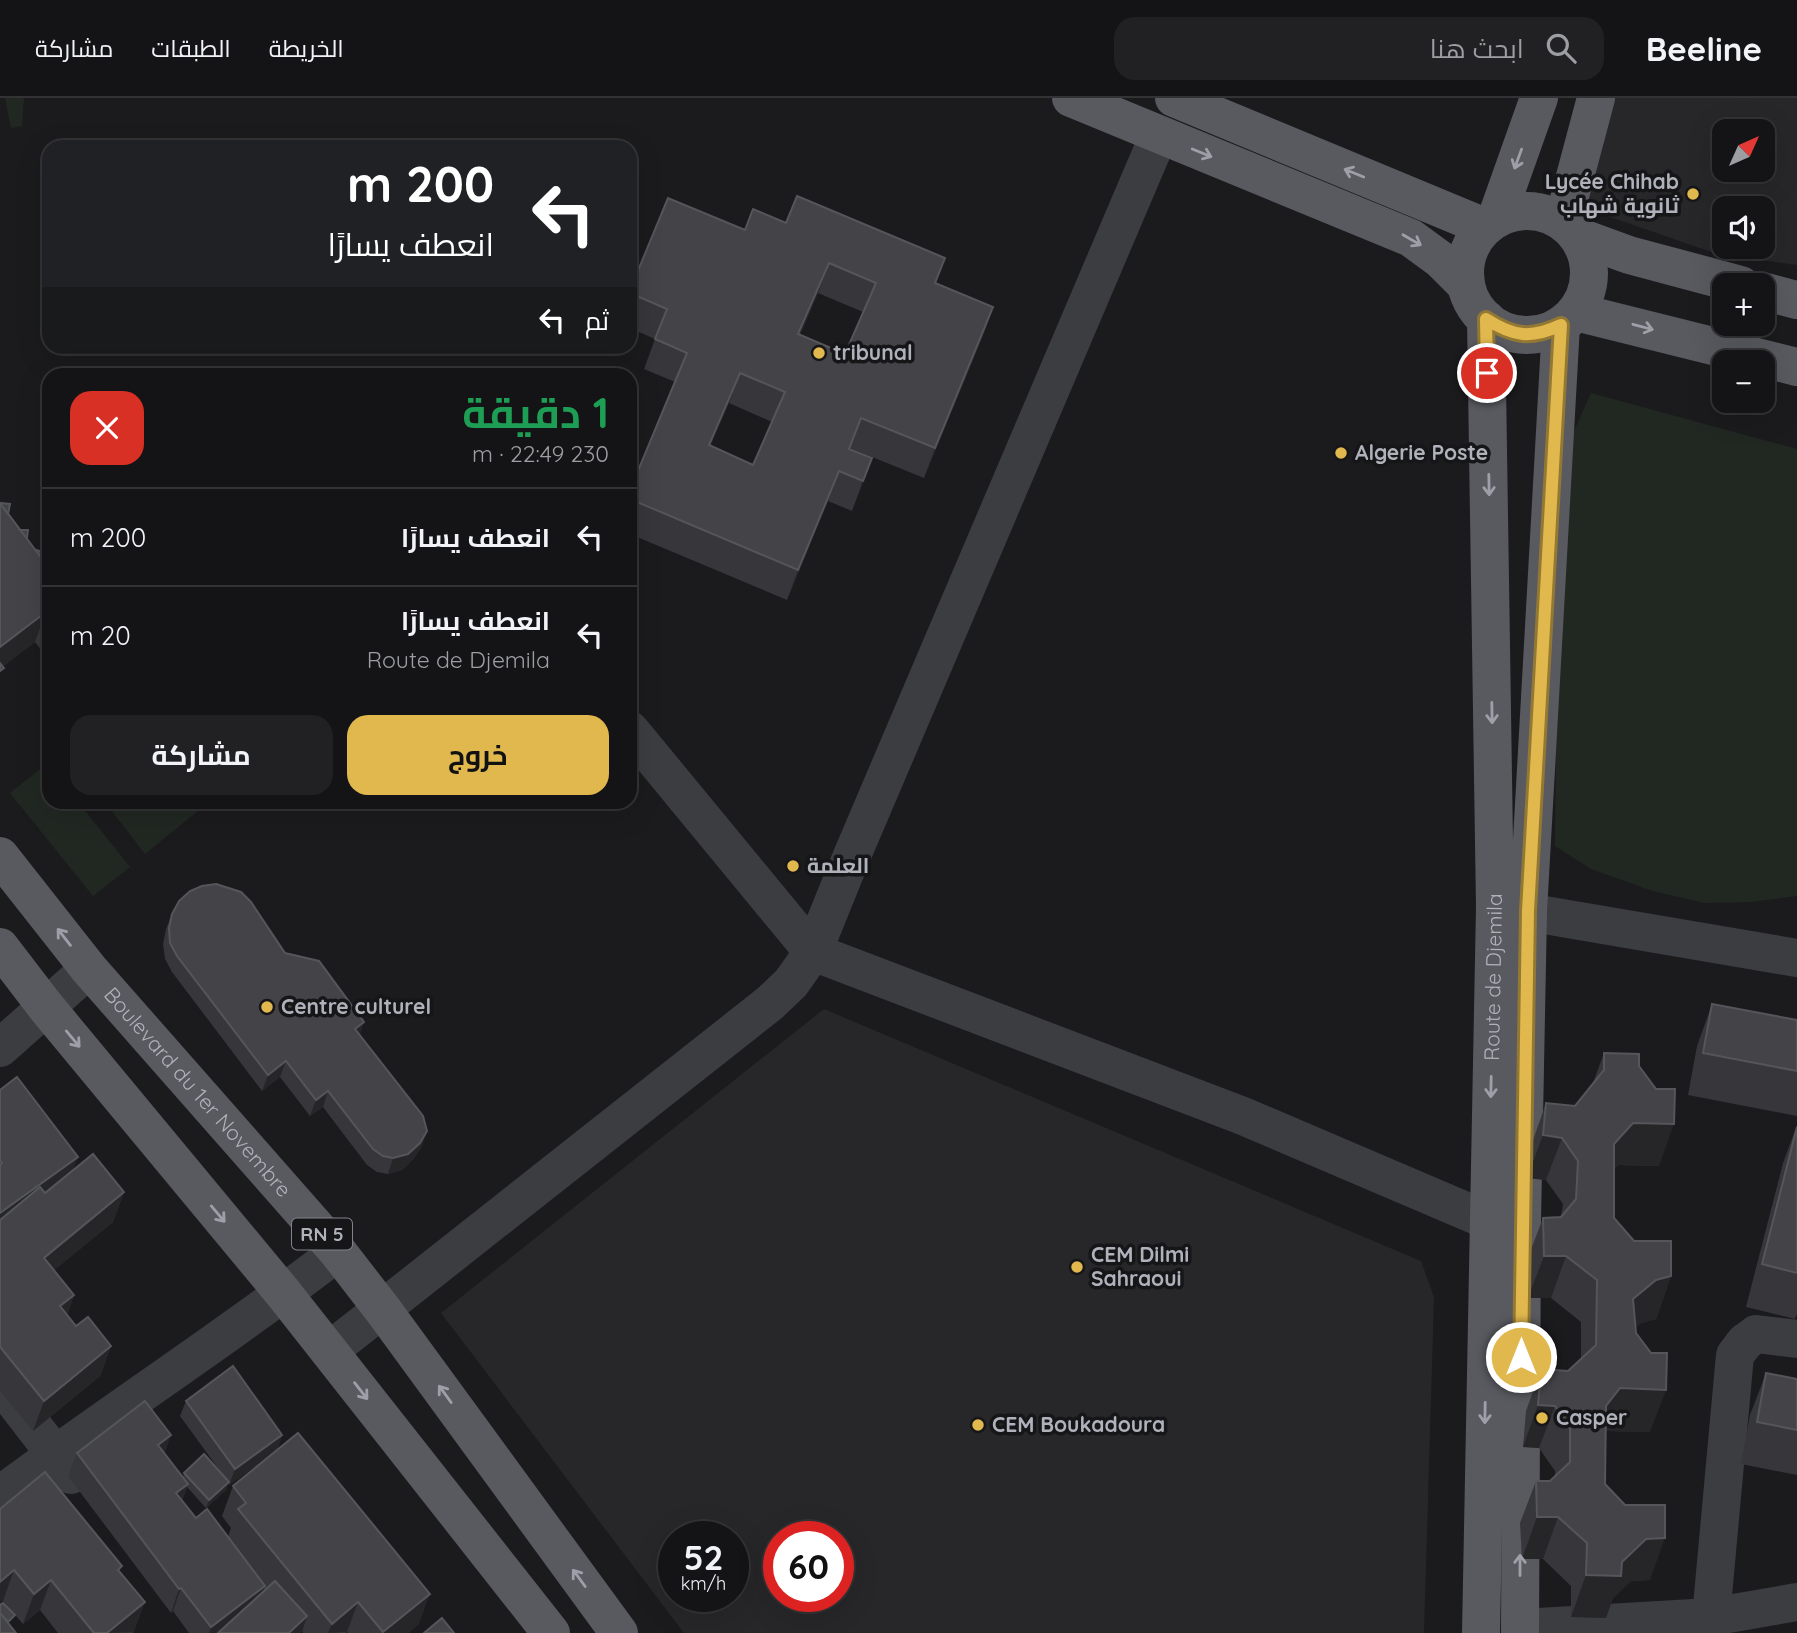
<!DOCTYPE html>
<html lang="ar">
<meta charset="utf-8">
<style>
body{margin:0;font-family:Quicksand,Cairo,sans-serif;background:#212123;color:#f1f3f6;direction:rtl;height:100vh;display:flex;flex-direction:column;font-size:26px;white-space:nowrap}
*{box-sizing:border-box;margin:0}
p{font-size:23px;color:#9d9ea1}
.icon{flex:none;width:38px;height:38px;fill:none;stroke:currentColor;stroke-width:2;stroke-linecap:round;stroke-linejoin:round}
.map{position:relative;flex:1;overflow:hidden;direction:ltr}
.details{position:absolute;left:42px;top:270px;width:595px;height:441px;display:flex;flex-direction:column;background:#141416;border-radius:21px;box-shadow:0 7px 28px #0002,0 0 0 2px #333335;direction:rtl}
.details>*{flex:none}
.hud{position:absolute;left:42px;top:42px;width:595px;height:214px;border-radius:21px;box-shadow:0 7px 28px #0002,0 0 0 2px #333335;direction:rtl;background:#202124;color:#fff;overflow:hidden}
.needle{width:46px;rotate:45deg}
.fabs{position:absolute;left:1712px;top:21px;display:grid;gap:14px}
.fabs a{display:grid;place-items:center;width:63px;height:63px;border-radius:14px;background:#141416;box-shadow:0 7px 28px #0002,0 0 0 2px #333335;font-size:35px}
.speed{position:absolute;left:658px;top:1423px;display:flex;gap:14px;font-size:35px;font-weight:700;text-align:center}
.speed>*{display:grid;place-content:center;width:91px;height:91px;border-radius:50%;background:#141416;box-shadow:0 7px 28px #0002,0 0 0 2px #333335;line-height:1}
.speed small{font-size:18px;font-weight:400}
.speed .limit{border:10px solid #d22;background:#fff;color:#111}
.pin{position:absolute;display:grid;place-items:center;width:60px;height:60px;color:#fff;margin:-30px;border:4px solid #fff;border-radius:50%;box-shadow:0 2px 7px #0007}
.me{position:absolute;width:77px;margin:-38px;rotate:0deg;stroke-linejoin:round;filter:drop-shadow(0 0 5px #0008)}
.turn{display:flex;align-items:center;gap:24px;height:147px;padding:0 28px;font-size:32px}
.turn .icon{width:91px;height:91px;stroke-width:2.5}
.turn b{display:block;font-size:49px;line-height:60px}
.then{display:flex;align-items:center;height:66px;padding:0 28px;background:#0003;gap:14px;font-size:26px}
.round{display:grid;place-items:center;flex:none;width:74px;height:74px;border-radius:21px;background:#212123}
.overview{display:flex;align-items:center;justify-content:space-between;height:119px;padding:0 28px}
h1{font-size:42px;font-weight:700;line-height:52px;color:#1e9e55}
.action{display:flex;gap:14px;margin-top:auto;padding:14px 28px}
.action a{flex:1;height:80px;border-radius:21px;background:#e1b84e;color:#111;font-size:28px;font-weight:700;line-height:80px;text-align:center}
.action a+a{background:#212123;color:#f1f3f6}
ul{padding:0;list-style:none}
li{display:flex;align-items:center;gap:21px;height:98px;padding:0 28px;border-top:2px solid #333335}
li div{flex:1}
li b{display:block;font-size:26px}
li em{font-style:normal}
header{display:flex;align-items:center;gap:42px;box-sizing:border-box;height:98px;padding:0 35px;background:#141416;border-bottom:2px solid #333335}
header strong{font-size:33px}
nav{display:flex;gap:38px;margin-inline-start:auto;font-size:24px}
.search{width:490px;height:63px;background:#212123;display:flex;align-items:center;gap:18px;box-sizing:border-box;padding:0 24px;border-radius:21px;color:#9d9ea1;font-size:26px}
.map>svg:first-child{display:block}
.built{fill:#27272a;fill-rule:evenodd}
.green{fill:#212822}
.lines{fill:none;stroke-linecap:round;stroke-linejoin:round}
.minor{stroke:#3c3d41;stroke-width:38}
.major{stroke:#585a60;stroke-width:38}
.wall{fill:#37373b;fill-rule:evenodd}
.shaded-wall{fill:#262629}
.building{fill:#444448;stroke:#55565a;stroke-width:2;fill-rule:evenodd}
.oneway{stroke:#9ea0a9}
.route-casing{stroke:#927833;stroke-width:18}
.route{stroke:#e1b84e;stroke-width:12}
.poi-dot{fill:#e1b84e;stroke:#161618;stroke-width:2.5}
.labels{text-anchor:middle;stroke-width:7;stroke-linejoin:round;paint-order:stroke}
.shield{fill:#161618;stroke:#81838a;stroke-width:2}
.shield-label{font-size:19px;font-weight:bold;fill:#afb2bb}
.poi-label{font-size:21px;font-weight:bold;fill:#afb2bb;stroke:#161618;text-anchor:start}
.street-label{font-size:21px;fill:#afb2bb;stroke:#161618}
</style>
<header>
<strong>Beeline</strong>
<div class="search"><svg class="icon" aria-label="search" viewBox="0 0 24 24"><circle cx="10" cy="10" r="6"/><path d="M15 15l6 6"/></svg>ابحث هنا</div>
<nav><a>الخريطة</a><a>الطبقات</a><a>مشاركة</a></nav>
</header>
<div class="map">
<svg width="1797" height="1535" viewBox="0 0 1797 1535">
<rect width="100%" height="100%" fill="#1b1b1d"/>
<g class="built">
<path d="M1611,0h186v167l-80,-11 -127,-44 -3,-31zM1724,33h38v39h-38zM1724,110h38v39h-38z"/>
<path d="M824,911l597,252 13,36 -10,336h-740l-243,-320zM674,1438h59v60h-59zM779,1438h59v60h-59z"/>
</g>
<g class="green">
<path d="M5,0h19l-2,28 -11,2z"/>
<path d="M1591,295l206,56v447l-46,6 -47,1 -51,-12 -62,-22 -36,-23 4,-381z"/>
<path d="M48,665l1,39h29l52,65 -37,29 -83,-103z"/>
<path d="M105,704h104l-64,52z"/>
</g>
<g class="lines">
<g class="minor">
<path d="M630,632l183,222 38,-94 308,-723"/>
<path d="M1497,809l300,51"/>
<path d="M0,950l89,-79"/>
<path d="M329,1253l441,-348 21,-20 22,-31 430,164 246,105 31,1"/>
<path d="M0,1285l71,92"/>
<path d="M0,1397c111,-83 228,-158 338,-243"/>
<path d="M1711,1519l86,-15"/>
<path d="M1520,1530l191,-11 24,-262 10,-13 11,-8 41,5"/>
</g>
<g class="major">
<path d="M1071,0l340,140 30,22 25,25"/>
<path d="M1174,0l311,129"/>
<circle cx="1527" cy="175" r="62"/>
<path d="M1496,121l43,-121"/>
<path d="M1563,124l33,-124"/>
<path d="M1577,138l52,19 112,30"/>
<path d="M1762,193l35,9"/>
<path d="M1576,214l221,55"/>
<path id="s1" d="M0,758l89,113 249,283 45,58 236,323"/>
<path d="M0,849l46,60 238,287 267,339"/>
<path id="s2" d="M1481,1535l14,-726 -9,-588"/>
<path d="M1520,1535l2,-411 6,-311 33,-586"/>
</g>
</g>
<g class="wall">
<path d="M786,125l159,35 -9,25 57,24 -11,31 -58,140 -74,-30v1l22,9 -20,53 -24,-10 -41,99 -157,-66v-44l45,-108 -31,-13 11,-30 -25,-11v-38l115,-60zM818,195l45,19 -18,42 -45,-19zM729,305l43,19 -19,43 -43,-19z"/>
<path d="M8,416l41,54v86l-3,2 -11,-14 -32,24z"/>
<path d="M172,816l113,39 75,82 62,111 -8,12 -12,12 -14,4 -11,-2 -10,-7 -44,-58 -13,9 -30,-39 -18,14 -90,-119 -7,-13 -2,-15 3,-15z"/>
<path d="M1712,906l85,16v96l-109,-21 9,-49z"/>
<path d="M1604,955l35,13 20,100 -41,-1 -4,4v49l20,23 37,35 -15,43 -15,4 -6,4 15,105 -44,-1 -1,53 45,96 -19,1 -18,17 -7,20 -35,-1v-31l-28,-27h-21l-2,-36 16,-42h14l5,-5v-5l-16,-23 -16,-1 3,-36 15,-42 27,2 13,-12v-37l-30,-24h-23l-1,-38 16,-42 18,-1 2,-13 -17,-24 -19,-2 4,-32 15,-43 29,3 18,-23z"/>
<path d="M0,992l73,81 51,21 -11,30 -59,48 20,25 -7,20 9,11 35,20 -11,30 -67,55 -33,-40z"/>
<path d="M1797,1027v189l-2,5 -49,-12 37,-144z"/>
<path d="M1766,1275l31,6v96l-56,-11 9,-49z"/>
<path d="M186,1303l96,34 -5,16 -48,34 -1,-2 -2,7 -20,18 -19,-21 -5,14 14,17 32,19 3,-9 -9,-12 11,-30 186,138 -11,9h-60l-1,-1 -1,1h-43l-1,-2 -2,2h-111l-16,-22 -2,2 -103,-137 9,-23 106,24 1,-4 39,2 -43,-59z"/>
<path d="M0,1411l134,124h-76l-18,-23 -17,14 -20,-23z"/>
</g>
<g class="shaded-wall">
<path d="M829,165l-11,30 -31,71 11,-30z"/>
<path d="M993,209l-11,31 -58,140 11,-30z"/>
<path d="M740,275l-11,30 -31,72 11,-30z"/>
<path d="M872,360l-11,30 -9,23 11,-30z"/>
<path d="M839,373l-11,30 -41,99 11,-30z"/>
<path d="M46,514l-11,30 -35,26v-21z"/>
<path d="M364,924l-5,16 -4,-9z"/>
<path d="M286,963l-6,16 -18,14 6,-16z"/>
<path d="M328,993l-5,16 -13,9 6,-16z"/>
<path d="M1633,1025l41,1 -15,42 -41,-1 -20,21 16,-42z"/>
<path d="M427,1033l-5,15 -8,12 -12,12 -14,4 5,-16z"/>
<path d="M1543,1037l19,3 -16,42 -19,-2z"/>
<path d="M78,1059l-9,23 -69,51v-18z"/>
<path d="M124,1094l-11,30 -80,66 11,-30z"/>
<path d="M1544,1158h22l-15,42h-23z"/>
<path d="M1671,1178l-15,43 -15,4 -24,19 16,-43 23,-19z"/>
<path d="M74,1197l-11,30 -3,-19z"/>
<path d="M111,1248l-11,30 -67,55 11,-30z"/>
<path d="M1620,1290l46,2 -16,42 -45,-1 1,-25z"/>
<path d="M1538,1307l17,1 -16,42 -16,-1z"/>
<path d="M171,1337l-8,23 -5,-13z"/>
<path d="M282,1337l-5,16 -48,34 6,-16z"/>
<path d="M229,1384l-3,8 -20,18 3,-8z"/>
<path d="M188,1386l-9,23 -3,-14z"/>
<path d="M1537,1419h21l-15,42h-21z"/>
<path d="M1665,1440l-15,42 -19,1 -18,17 -7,20 -35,-1 15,-42 36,-13 24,-23z"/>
<path d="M14,1472l-11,31 -3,2v-21z"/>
<path d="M51,1482l-11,30 -17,14 11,-30z"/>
<path d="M265,1488l-8,23 -32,24h-16l2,-6z"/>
<path d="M181,1490l-8,23 -2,2 8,-24z"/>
<path d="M430,1496l-11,30 -11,9h-26z"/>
<path d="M145,1504l-11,30 -27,1z"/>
<path d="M358,1504l-11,30 -19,1 4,-9z"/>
<path d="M307,1518l-5,16 -2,1h-11z"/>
</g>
<g class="building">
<path d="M797,98l148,62 -10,25 58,24 -58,141 -74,-30 -12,31 23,9 -9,23 -24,-10 -41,99 -168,-71v-9l57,-137 -32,-14 12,-30 -37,-16v-3l38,-92 77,32 8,-21 33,14zM829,165l47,20 -31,71 -47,-20zM740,275l45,19 -32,73 -44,-20z"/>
<path d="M0,405l49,65v48l-3,-4 -46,35z"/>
<path d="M0,405l10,1 -2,10z"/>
<path d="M20,432h8l-1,8z"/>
<path d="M36,452l11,3v12z"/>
<path d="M0,565l4,5 -4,3z"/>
<path d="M216,786l25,8 10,10 34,51 34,8 45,61 -9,7 68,87 4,15 -7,12 -12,11 -15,4 -10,-2 -10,-7 -45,-58 -12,9 -30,-39 -18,14 -91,-119 -7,-13 -1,-15 3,-14 7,-13 11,-10 12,-5z"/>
<path d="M1712,906l85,16v51l-94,-18z"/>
<path d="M1604,955l35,1v12l17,23h19l-1,35 -41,-1 -19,21v74l20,23h37v35l-15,4 -23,19 3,34 15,20h16l-1,37 -46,-2 -14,18 -1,78 20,21h40v33l-19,1 -24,23 -1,14 -35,-1 1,-32 -29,-26h-21l-1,-36h14l20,-19v-33l-15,-23 -17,-1 3,-36 27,2 28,-26 1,-65 -31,-24h-22l-1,-38 18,-1 15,-18 2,-38 -16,-23 -19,-3 3,-32 29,3 29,-36z"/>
<path d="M17,979l61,80 -78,56v-48l2,-2 -2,-3v-70z"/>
<path d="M1797,1029v146l-35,-9z"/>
<path d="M93,1056l31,38 -80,66 30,37 -14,11 16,20 12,-9 23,29 -67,55 -44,-54v-127l40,-33 5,6z"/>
<path d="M233,1268l49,69 -47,34 -49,-68z"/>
<path d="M1766,1275l31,6v51l-40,-8z"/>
<path d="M145,1303l26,34 -13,10 30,39 -12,9 20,25 11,-9 58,77 -54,41 -30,-39 -2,1 -102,-136z"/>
<path d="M298,1335l132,161 -47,38 -25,-30 -26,22 -94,-115 8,-6 -13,-17z"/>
<path d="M204,1356l25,28 -20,18 -25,-27z"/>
<path d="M45,1374l77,94 -4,4 27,32 -38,31h-13l-43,-53 -17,14 -20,-24 -14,12v-73z"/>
<path d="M275,1483l32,35 -18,17h-71z"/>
<path d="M3,1505l12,12 -7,7 -8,-9v-8z"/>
<path d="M0,1515l16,20h-16z"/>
<path d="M442,1520l12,15h-30z"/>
</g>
<defs><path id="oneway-shaft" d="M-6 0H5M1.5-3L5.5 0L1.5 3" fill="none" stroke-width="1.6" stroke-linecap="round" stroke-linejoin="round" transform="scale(1.75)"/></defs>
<g class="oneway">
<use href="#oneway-shaft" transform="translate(1202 55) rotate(22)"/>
<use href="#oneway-shaft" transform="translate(1518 61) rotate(110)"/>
<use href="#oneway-shaft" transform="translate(1354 75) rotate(-158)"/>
<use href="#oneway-shaft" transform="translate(1412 142) rotate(30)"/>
<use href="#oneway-shaft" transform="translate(1643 229) rotate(15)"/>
<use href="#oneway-shaft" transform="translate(1489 387) rotate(89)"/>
<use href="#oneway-shaft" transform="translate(1492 615) rotate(89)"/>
<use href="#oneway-shaft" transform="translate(64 839) rotate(-128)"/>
<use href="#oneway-shaft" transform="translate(73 941) rotate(50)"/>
<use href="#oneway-shaft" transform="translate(1491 989) rotate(91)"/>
<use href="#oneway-shaft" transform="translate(218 1116) rotate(50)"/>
<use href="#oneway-shaft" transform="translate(361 1293) rotate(52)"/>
<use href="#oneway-shaft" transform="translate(445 1296) rotate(-126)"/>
<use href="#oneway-shaft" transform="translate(1485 1315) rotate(91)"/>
<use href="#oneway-shaft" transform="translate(1520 1467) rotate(-90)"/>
<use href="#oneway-shaft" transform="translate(579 1480) rotate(-126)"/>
</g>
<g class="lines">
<g class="route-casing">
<path id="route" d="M1487,275l-1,-54c28,18 45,20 75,6l-33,586 -7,446"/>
</g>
<use href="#route" class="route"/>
</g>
<g class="poi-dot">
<circle cx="1693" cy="96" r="7"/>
<circle cx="819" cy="255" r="7"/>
<circle cx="1341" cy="355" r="7"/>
<circle cx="793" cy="768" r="7"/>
<circle cx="267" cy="909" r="7"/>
<circle cx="1077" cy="1169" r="7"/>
<circle cx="1542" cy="1320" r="7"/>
<circle cx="978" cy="1327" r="7"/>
</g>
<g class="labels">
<rect class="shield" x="292" y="1120.5" width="60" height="31" rx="5"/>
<g class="shield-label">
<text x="322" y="1143">RN 5</text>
</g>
<g class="poi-label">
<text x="1679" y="91" text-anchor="end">Lycée Chihab<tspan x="1679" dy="24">ثانوية شهاب</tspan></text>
<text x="833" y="262">tribunal</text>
<text x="1355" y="362">Algerie Poste</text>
<text x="807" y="775">العلمة</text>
<text x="281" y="916">Centre culturel</text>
<text x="1091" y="1164">CEM Dilmi<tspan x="1091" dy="24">Sahraoui</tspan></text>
<text x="1556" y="1327">Casper</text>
<text x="992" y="1334">CEM Boukadoura</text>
</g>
<g class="street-label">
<text dy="7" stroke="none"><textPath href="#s2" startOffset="656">Route de Djemila</textPath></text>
<text dy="7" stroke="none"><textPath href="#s1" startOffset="308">Boulevard du 1er Novembre</textPath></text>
</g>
</g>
</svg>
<div class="fabs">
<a><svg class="needle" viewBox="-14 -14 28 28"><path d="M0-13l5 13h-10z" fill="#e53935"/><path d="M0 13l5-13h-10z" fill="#9d9ea1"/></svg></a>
<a><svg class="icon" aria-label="sound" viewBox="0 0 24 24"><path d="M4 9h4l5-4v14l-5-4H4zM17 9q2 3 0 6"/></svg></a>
<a>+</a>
<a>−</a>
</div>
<div class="speed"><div>52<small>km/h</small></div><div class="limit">60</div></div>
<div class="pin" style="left:1487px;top:275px;background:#d93025"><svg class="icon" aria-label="arrive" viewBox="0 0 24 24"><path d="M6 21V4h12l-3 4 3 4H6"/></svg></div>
<svg class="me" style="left:1521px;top:1259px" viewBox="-20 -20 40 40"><circle r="17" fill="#e1b84e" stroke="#fff" stroke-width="3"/><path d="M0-11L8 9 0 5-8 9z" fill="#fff"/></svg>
<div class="hud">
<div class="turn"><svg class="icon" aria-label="left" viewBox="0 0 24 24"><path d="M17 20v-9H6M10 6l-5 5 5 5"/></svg><div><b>200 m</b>انعطف يسارًا</div></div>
<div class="then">ثم<svg class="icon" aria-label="left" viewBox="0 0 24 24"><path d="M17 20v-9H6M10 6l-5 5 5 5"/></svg></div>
</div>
<section class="details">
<div class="overview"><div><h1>1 دقيقة</h1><p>230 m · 22:49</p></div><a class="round" style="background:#d93025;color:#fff"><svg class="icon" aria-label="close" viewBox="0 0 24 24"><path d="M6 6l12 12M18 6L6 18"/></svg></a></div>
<ul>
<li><svg class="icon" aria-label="left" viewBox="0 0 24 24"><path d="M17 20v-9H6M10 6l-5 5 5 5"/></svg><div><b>انعطف يسارًا</b></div><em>200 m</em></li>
<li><svg class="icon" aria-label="left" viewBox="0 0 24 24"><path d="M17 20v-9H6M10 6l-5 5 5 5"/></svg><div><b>انعطف يسارًا</b><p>Route de Djemila</p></div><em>20 m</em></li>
</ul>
<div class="action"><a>خروج</a><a>مشاركة</a></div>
</section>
</div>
